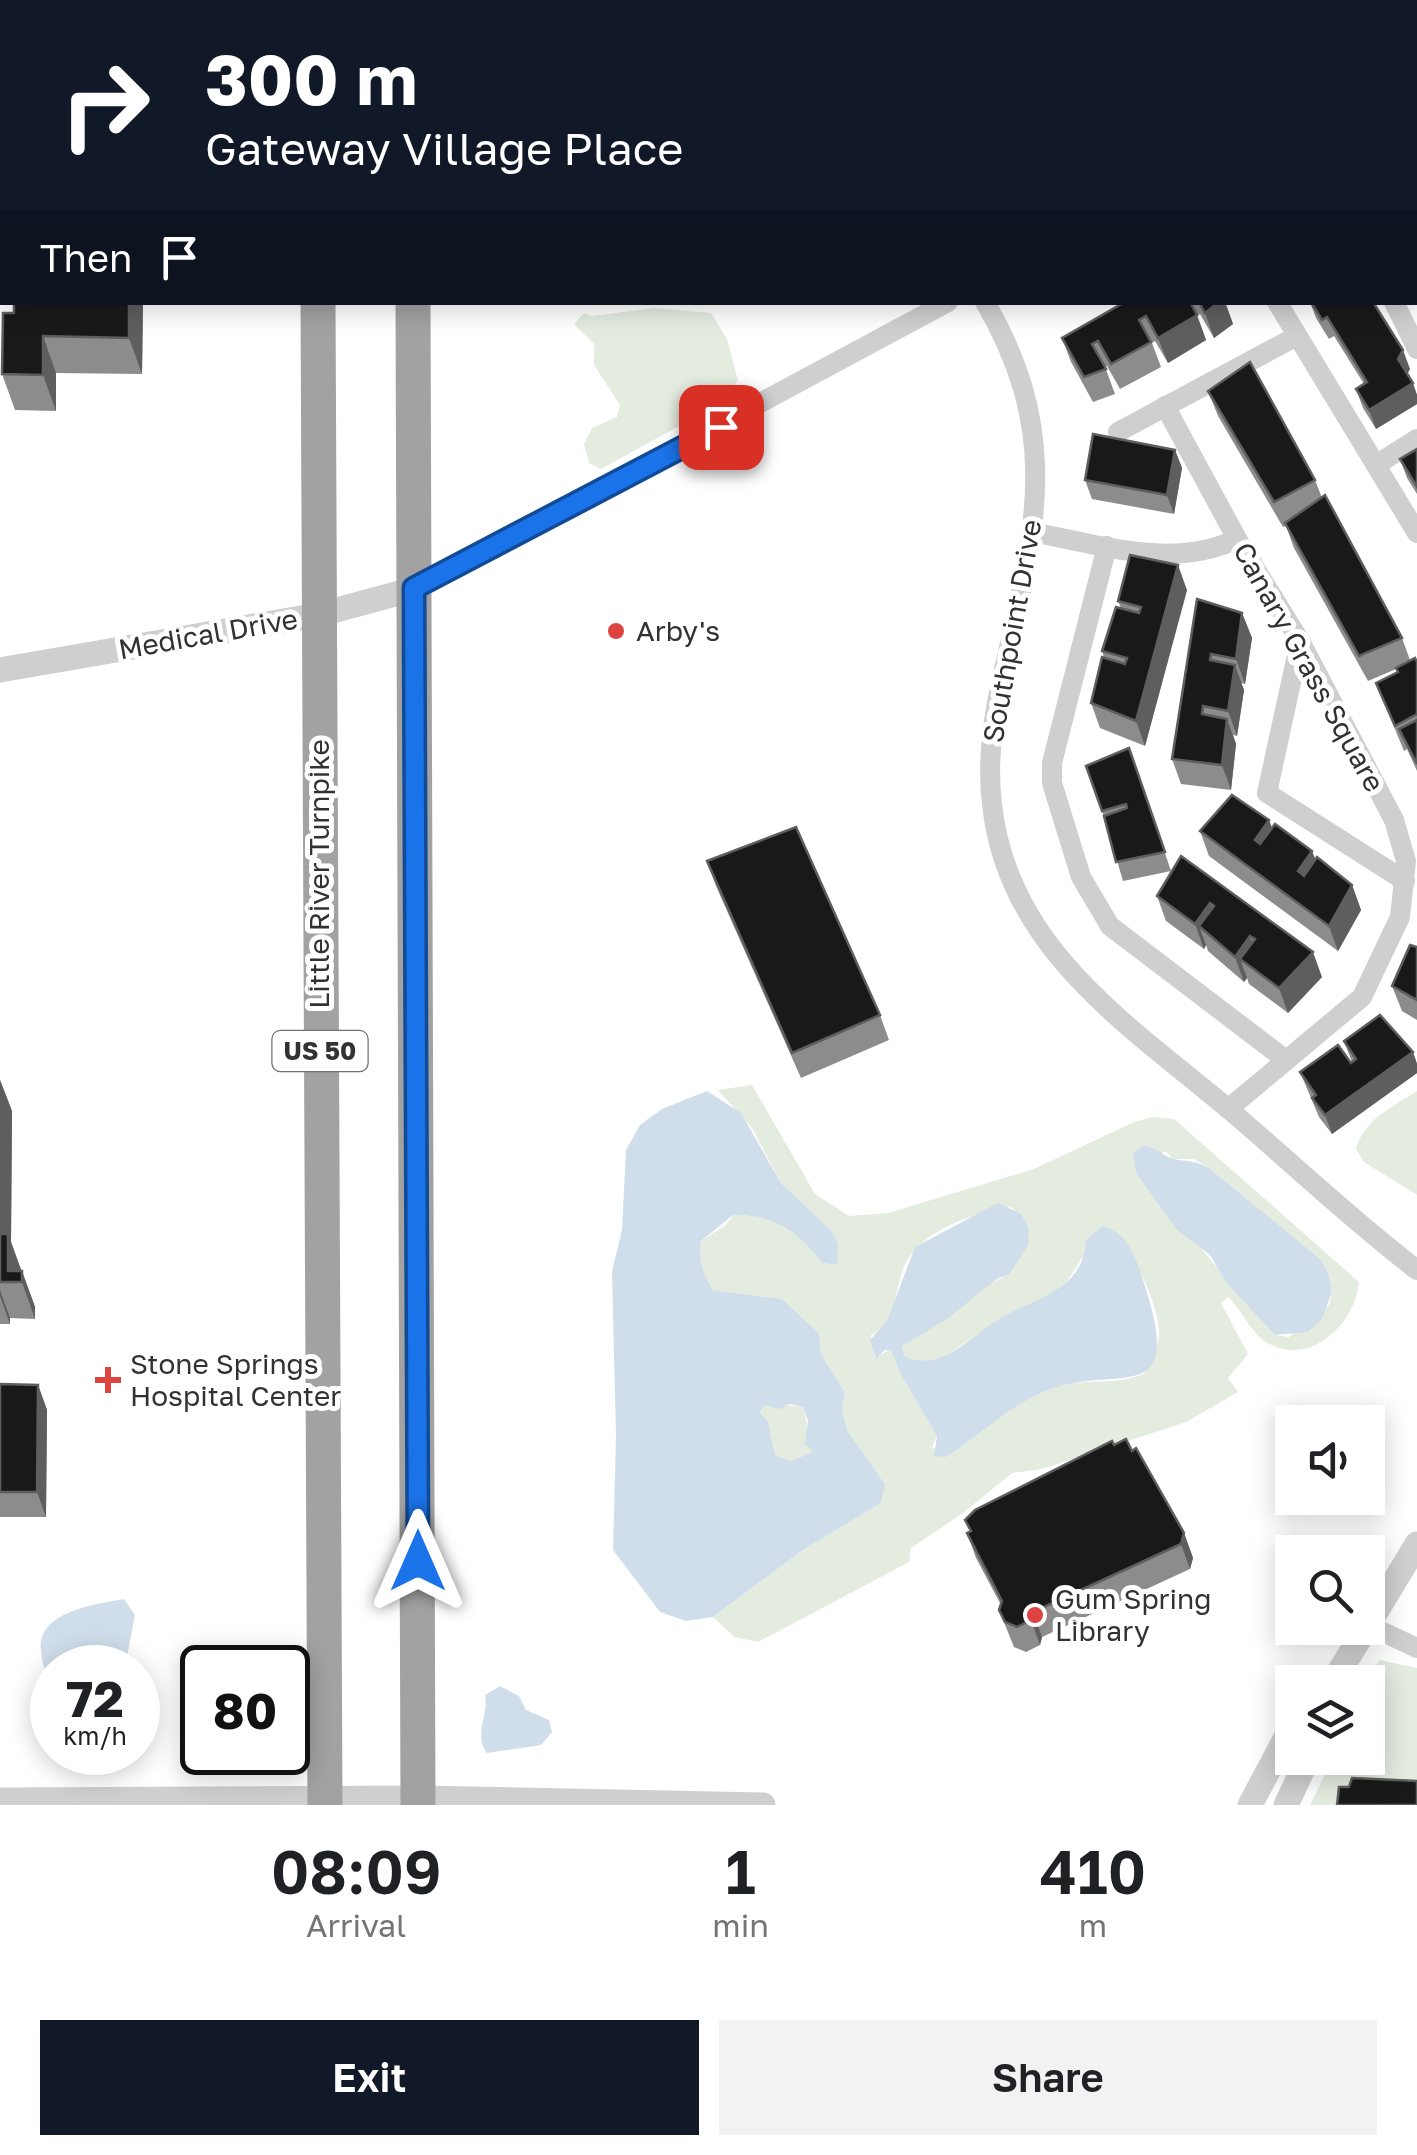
<!DOCTYPE html>
<style>
body{margin:0;font-family:"Golos Text",sans-serif;background:#f2f2f2;color:#202124;height:100vh;display:flex;flex-direction:column;font-size:38px;white-space:nowrap}
*{box-sizing:border-box;margin:0}
p{font-size:32px;color:#757577}
.icon{flex:none;width:55px;height:55px;fill:none;stroke:currentColor;stroke-width:2;stroke-linecap:round;stroke-linejoin:round}
.map{position:relative;height:1805px;overflow:hidden}
.panel{display:flex;flex-direction:column;background:#fff;flex:1}
.panel>*{flex:none}
.top-card{position:absolute;left:0px;top:0px;width:1418px;height:305px;box-shadow:0 5px 25px #0003;background:#111827;color:#fff;overflow:hidden}
.tools{position:absolute;left:1275px;top:1405px;display:grid;gap:20px}
.tools a{display:grid;place-items:center;width:110px;height:110px;border-radius:0px;background:#fff;box-shadow:0 5px 25px #0003;font-size:50px}
.speed{position:absolute;left:30px;top:1645px;display:flex;gap:20px;font-size:50px;font-weight:700;text-align:center}
.speed>*{display:grid;place-content:center;width:130px;height:130px;border-radius:50%;background:#fff;box-shadow:0 5px 25px #0003;line-height:1}
.speed small{font-size:25px;font-weight:400}
.speed .limit{border:5px solid #111;border-radius:15px;background:#fff;color:#111}
.pin{position:absolute;display:grid;place-items:center;width:85px;height:85px;color:#fff;margin:-42px;border-radius:20px;box-shadow:0 5px 15px #0006}
.me{position:absolute;width:110px;margin:-55px;rotate:0deg;stroke-linejoin:round;filter:drop-shadow(0 0 8px #0008)}
.turn{display:flex;align-items:center;gap:35px;height:210px;padding:0 40px;font-size:45px}
.turn .icon{width:130px;height:130px;stroke-width:2.5}
.turn b{display:block;font-size:70px;line-height:85px}
.then{display:flex;align-items:center;height:95px;padding:0 40px;background:#0003;gap:20px;font-size:38px}
.eta{display:flex;justify-content:space-evenly;align-items:center;height:170px;text-align:center}
.eta b{font-size:60px;font-weight:600;line-height:70px}
.action{display:flex;gap:20px;margin-top:auto;padding:20px 40px}
.action a{flex:1;height:115px;border-radius:0px;background:#111827;color:#fff;font-size:40px;font-weight:600;line-height:115px;text-align:center}
.action a+a{background:#f2f2f2;color:#202124}
.map>svg:first-child{display:block}
.green{fill:#e4ebdf;fill-rule:evenodd}
.water{fill:#d0deec;fill-rule:evenodd}
.lines{fill:none;stroke-linecap:round;stroke-linejoin:round}
.minor{stroke:#cfcfcf;stroke-width:20}
.tertiary{stroke:#cfcfcf;stroke-width:25}
.trunk{stroke:#a2a2a2;stroke-width:35}
.wall{fill:#8c8c8c}
.shaded-wall{fill:#5e5e5e}
.building{fill:#191919;stroke:#5e5e5e;stroke-width:2.5}
.route-casing{stroke:#114b97;stroke-width:25}
.route{stroke:#1a73e8;stroke-width:18}
.poi-dot{fill:#dd4340;stroke:#fff;stroke-width:4}
.labels{text-anchor:middle;stroke-width:10;stroke-linejoin:round;paint-order:stroke}
.shield{fill:#fff;stroke:#707070;stroke-width:2.5}
.shield-label{font-size:25px;font-weight:bold;fill:#323232}
.poi-label{font-size:28px;fill:#323232;stroke:#fff;text-anchor:start}
.street-label{font-size:28px;fill:#323232;stroke:#fff}
</style>
<div class="map">
<svg width="1417" height="1805" viewBox="0 0 1417 1805">
<rect width="100%" height="100%" fill="#fff"/>
<g class="green">
<path d="M655,308l56,5 16,26 11,42 -46,38 -91,50 -12,-6 -5,-19 8,-16 25,-11 3,-12 -26,-40v-21l-20,-20 10,-11 8,3z"/>
<path d="M752,1085l63,109 34,22 39,-3 146,-44 98,-46 20,-6 22,2 185,163c-4,44 -53,89 -96,58 -14,-11 -22,-31 -35,-43l-7,6 27,51 -20,24 10,14 -52,30 -144,47 -30,4 -49,40 -52,35 -2,14 -151,80 -24,-5 -21,-20 90,-67 78,-47 4,-19 -37,-52 -6,-22 3,-17 -24,-39 -2,-21 -37,-34 -70,-9 -14,-31 3,-18 25,-16 7,-10c41,-1 65,16 89,48l15,2 -6,-35 -50,-47 -29,-55 -34,-38zM1165,1151l8,8h21l15,9 112,93 7,11 4,20 -3,13 -40,32 -14,-2 -139,-162zM1011,1207l18,20 -20,48c-28,8 -74,54 -108,71l3,10 15,8 24,-6 57,-39 47,-20 15,-10 41,-63c25,8 59,86 56,109 -1,12 -10,27 -14,38 -26,13 -58,5 -86,13 -44,13 -76,48 -114,71l-13,-10 5,-11 -37,-63 -9,-24 -16,9 -4,-23c29,-13 22,-53 37,-76 22,-33 67,-45 103,-52z"/>
<path d="M1417,1091v104l-53,-33 -8,-13c8,-30 37,-42 61,-58z"/>
<path d="M765,1405l38,1 10,46 -22,9 -16,-6 -7,-34 -8,-7z"/>
<path d="M1379,1660l38,8v137h-107l23,-47h35v-74z"/>
</g>
<g class="water">
<path d="M707,1091l34,22 40,70 50,47 7,14 -1,21 -15,-2c-23,-31 -48,-49 -89,-48l-32,26c-3,20 2,32 12,49l69,9 37,34 2,21 24,39 -3,17 6,22 37,52 -4,19 -78,47 -90,67 -27,4 -26,-9 -47,-62 3,-113 -4,-166 10,-41 4,-80 14,-25 22,-16zM790,1404l13,3 5,14 -3,23 8,8 -22,9 -16,-6 -7,-34 -8,-8 5,-8 14,4z"/>
<path d="M1142,1146c15,0 20,10 32,13 14,3 21,1 35,9l112,92 7,12 4,20 -10,27 -14,13 -33,3 -49,-53 -16,-27 -32,-24 -42,-58 -3,-20z"/>
<path d="M998,1203l23,11 8,14 -1,17 -19,30 -11,3 -51,41 -45,27 2,10c37,18 65,-19 95,-37 35,-21 85,-28 87,-79l17,-14c27,8 34,35 42,60 41,129 -31,74 -104,107 -35,16 -63,44 -95,64l-12,-1 3,-20 -37,-63 -9,-23h-6l-9,9 -6,-19 17,-19 28,-74z"/>
<path d="M124,1599l11,16 -10,52 -73,1v12c-8,-8 -10,-18 -11,-30 -4,-39 56,-46 83,-51z"/>
<path d="M500,1686l19,10 7,14 23,10 3,12 -11,13 -54,8c-14,-20 2,-37 -2,-58z"/>
</g>
<g class="lines">
<g class="minor">
<path d="M919,2l1,-2"/>
<path d="M1415,141l2,-2"/>
<path d="M985,302c70,121 55,208 26,337 -13,55 -26,108 -19,165 15,146 140,223 240,308 62,53 121,109 185,158"/>
<path d="M1277,302l140,231"/>
<path d="M1394,302l23,47"/>
<path d="M1165,406l72,133 63,102 94,179 12,41 -6,56 -38,80 -134,112"/>
<path d="M1118,432l179,-96"/>
<path d="M1376,465l41,-26"/>
<path d="M1031,532c67,12 142,38 206,7"/>
<path d="M1107,546l-55,217v20l29,94 29,49 176,134"/>
<path d="M414,589l534,-287"/>
<path d="M1300,641l-33,152 138,88"/>
<path d="M1368,1625l49,23"/>
</g>
<g class="tertiary">
<path d="M0,670l318,-55 96,-26"/>
<path d="M1368,1625l49,-81"/>
<path d="M1333,1682l33,-54"/>
<path d="M0,1800l419,-2 344,7"/>
<path d="M1250,1805l42,-79"/>
<path d="M1286,1805l22,-47"/>
</g>
<g class="trunk">
<path d="M318,0v2"/>
<path d="M412,0v2"/>
<path d="M318,302l7,1503"/>
<path d="M413,302l5,1503"/>
</g>
</g>
<g class="wall">
<path d="M1415,145h2v80l-2,-3z"/>
<path d="M143,302l-1,72 -86,-1v38l-41,-1 -13,-36 12,-61z"/>
<path d="M1125,302h100l8,22 -19,14 -14,-24 -3,2 9,24 -38,23 -13,-22 -3,2 9,24 -41,22 -13,-23 -2,1 10,27 -22,8 -22,-40 -9,-24z"/>
<path d="M1310,302h63l37,67 -3,5 10,21v9l-41,25 -13,-21 -7,-19 8,-5 -30,-48 -5,3 -13,-21z"/>
<path d="M1208,391l107,89 7,18 80,140 8,22 7,2v109l-10,-22 -3,2 -28,-68 21,-11 -1,-3 -28,12 -74,-133 -8,-22 -3,1 -65,-111z"/>
<path d="M1417,449v45l-10,-16 -7,-19z"/>
<path d="M1175,450l7,18 -8,46 -82,-15 -7,-19z"/>
<path d="M1187,590l-42,156 -45,-18 -9,-25 13,-45 -2,-7 19,-43 -3,-7z"/>
<path d="M1197,599l45,14 10,25 -7,46 -4,-1 3,7 -7,46 -4,-1 3,9 -5,46 -50,-6 -9,-25z"/>
<path d="M1129,748l42,123 -48,10 -17,-58 -20,-57z"/>
<path d="M1269,820l3,8 40,23 3,8 37,26 9,25 -23,41 -129,-95 -9,-25z"/>
<path d="M1181,856l141,121 -34,36 -39,-29 -2,-6 -3,4 -36,-31 -2,-6 -2,4 -38,-28 -9,-25z"/>
<path d="M707,861l173,154 9,25 -88,38 -85,-192z"/>
<path d="M1417,947v73l-15,-9 -10,-25z"/>
<path d="M1344,1041l69,11 4,12v9l-85,61 -13,-17 -19,-45 52,-10z"/>
<path d="M0,1080l12,31 -1,131 24,65v12l-25,-1v6h-10z"/>
<path d="M0,1384l38,1 9,25 -1,107h-46z"/>
<path d="M1114,1445l18,6 52,82 9,25 -3,11 -148,68 -2,8 -14,7 -12,-5 -15,-37 2,-5 -25,-47 -9,-25 3,-2 -5,-11z"/>
</g>
<g class="shaded-wall">
<path d="M129,302h14l-1,72 -13,-36z"/>
<path d="M1219,302h6l8,22 -19,14 -9,-25z"/>
<path d="M1197,315l9,25 -38,23 -10,-25z"/>
<path d="M43,336l13,37v38l-13,-36z"/>
<path d="M1403,350l7,19 -5,9 -7,-19z"/>
<path d="M1413,383l4,12v9l-41,25 -7,-19z"/>
<path d="M1175,450l7,18 -8,46 -7,-19z"/>
<path d="M1178,565l9,25 -42,156 -9,-25z"/>
<path d="M1242,613l10,25 -7,46 -9,-25z"/>
<path d="M1235,665l9,25 -7,46 -9,-25z"/>
<path d="M1227,719l9,25 -5,46 -9,-25z"/>
<path d="M1269,820l9,25 -14,20 -9,-25z"/>
<path d="M1312,851l10,25 -15,20 -9,-25z"/>
<path d="M1352,885l9,25 -23,41 -9,-25z"/>
<path d="M1210,903l9,25 -20,-2 7,19 -2,4 -9,-25z"/>
<path d="M1250,936l9,25 -19,-2 7,19 -3,4 -9,-25z"/>
<path d="M1313,952l9,25 -34,36 -9,-25z"/>
<path d="M1413,1052l4,12v9l-85,61 -7,-19z"/>
<path d="M0,1080l12,31 -1,131 10,28v12l-13,-11 -8,-31z"/>
<path d="M22,1271l13,36v12l-13,-37z"/>
<path d="M0,1290l10,28v6l-10,-28z"/>
<path d="M38,1385l9,25 -1,107 -9,-25z"/>
<path d="M1184,1533l9,25 -3,11 -9,-25z"/>
<path d="M1033,1612l9,25 -2,8 -9,-25z"/>
</g>
<g class="building">
<path d="M588,0h249l1,2h-250z"/>
<path d="M1144,0h50l2,2h-56z"/>
<path d="M1415,145h2v57l-2,1z"/>
<path d="M1417,255v22l-2,-3v-18z"/>
<path d="M14,302h115v36l-86,-2v39l-41,-1 1,-61h11z"/>
<path d="M1125,302h65l7,13 -39,23 -12,-22 -7,4 12,22 -40,22 -13,-23 -6,3 14,25 -22,8 -22,-39z"/>
<path d="M1199,302h20l-14,11z"/>
<path d="M1311,302h62l30,48 -5,9 15,24 -44,27 -13,-21 11,-7 -40,-65 -5,3z"/>
<path d="M1250,362l65,118 -41,22 -66,-111z"/>
<path d="M1093,434l82,16 -8,45 -82,-15z"/>
<path d="M1417,449v38l-17,-28z"/>
<path d="M1325,495l77,143 -43,18 -74,-133z"/>
<path d="M1130,555l48,10 -42,156 -45,-18 11,-46 23,7 2,-6 -25,-7 14,-44 23,6 2,-6 -23,-6z"/>
<path d="M1197,599l45,14 -6,46 -25,-5 -1,6 25,5 -7,46 -25,-5 -1,8 25,5 -5,46 -50,-6z"/>
<path d="M1415,658l2,4v52l-22,12 -19,-43 22,-11 -2,-4z"/>
<path d="M1417,720v44l-18,-35z"/>
<path d="M1129,748l36,104 -49,10 -12,-46 23,-8 -1,-4 -24,7 -16,-45z"/>
<path d="M1232,795l37,25 -14,20 5,4 15,-20 37,27 -14,20 6,5 13,-19 35,28 -23,41 -129,-95z"/>
<path d="M796,827l84,188 -88,38 -85,-192z"/>
<path d="M1181,856l132,96 -34,36 -39,-29 15,-20 -5,-3 -15,21 -36,-31 15,-20 -4,-3 -15,21 -38,-28z"/>
<path d="M1410,945l7,2v53l-25,-14z"/>
<path d="M1380,1015l33,37 -88,63 -13,-17 4,-3 -16,-23 38,-27 13,18 5,-4 -12,-18z"/>
<path d="M0,1234h8v37h14v11h-22z"/>
<path d="M0,1384l38,1 -1,107h-37z"/>
<path d="M1126,1439l6,12 4,-3 48,85 -3,11 -148,68 -2,8 -14,7 -12,-5 -6,-12 3,-9 -35,-68 4,-2 -6,-11 10,-10 137,-69 2,4z"/>
<path d="M1352,1778l65,3v24h-80l2,-18h10z"/>
</g>
<g class="lines">
<g class="route-casing">
<path id="route" d="M418,1561l-4,-973 307,-161"/>
</g>
<use href="#route" class="route"/>
</g>
<g class="poi-dot">
<circle cx="616" cy="631" r="10"/>
<path d="M103 1365h10v10h10v10h-10v10h-10v-10h-10v-10h10z"/>
<circle cx="1035" cy="1615" r="10"/>
</g>
<g class="labels">
<rect class="shield" x="272.5" y="1031" width="95" height="40" rx="8"/>
<g class="shield-label">
<text x="320" y="1060">US 50</text>
</g>
<g class="poi-label">
<text x="636" y="641">Arby's</text>
<text x="130" y="1374">Stone Springs<tspan x="130" dy="32">Hospital Center</tspan></text>
<text x="1055" y="1609">Gum Spring<tspan x="1055" dy="32">Library</tspan></text>
</g>
<g class="street-label">
<text transform="translate(1012 631) rotate(-80)" y="10">Southpoint Drive</text>
<text transform="translate(208 634) rotate(-10)" y="10">Medical Drive</text>
<text transform="translate(1309 667) rotate(61)" y="10">Canary Grass Square</text>
<text transform="translate(319 874) rotate(-90)" y="10">Little River Turnpike</text>
</g>
</g>
</svg>
<div class="tools">
<a><svg class="icon" aria-label="sound" viewBox="0 0 24 24"><path d="M4 9h4l5-4v14l-5-4H4zM17 9q2 3 0 6"/></svg></a>
<a><svg class="icon" aria-label="search" viewBox="0 0 24 24"><circle cx="10" cy="10" r="6"/><path d="M15 15l6 6"/></svg></a>
<a><svg class="icon" aria-label="layers" viewBox="0 0 24 24"><path d="M12 4l9 5-9 5-9-5zM3 14l9 5 9-5"/></svg></a>
</div>
<div class="speed"><div>72<small>km/h</small></div><div class="limit">80</div></div>
<div class="pin" style="left:721px;top:427px;background:#d93025"><svg class="icon" aria-label="arrive" viewBox="0 0 24 24"><path d="M6 21V4h12l-3 4 3 4H6"/></svg></div>
<svg class="me" style="left:418px;top:1561px" viewBox="-20 -20 40 40"><path d="M0-17L14 15 0 8-14 15z" fill="#1a73e8" stroke="#fff" stroke-width="4"/></svg>
<div class="top-card">
<div class="turn"><svg class="icon" aria-label="right" viewBox="0 0 24 24"><path d="M7 20v-9h11M14 6l5 5-5 5"/></svg><div><b>300 m</b>Gateway Village Place</div></div>
<div class="then">Then<svg class="icon" aria-label="arrive" viewBox="0 0 24 24"><path d="M6 21V4h12l-3 4 3 4H6"/></svg></div>
</div>
</div>
<section class="panel">
<div class="eta">
<div><b>08:09</b><p>Arrival</p></div>
<div><b>1</b><p>min</p></div>
<div><b>410</b><p>m</p></div>
</div>
<div class="action"><a>Exit</a><a>Share</a></div>
</section>
